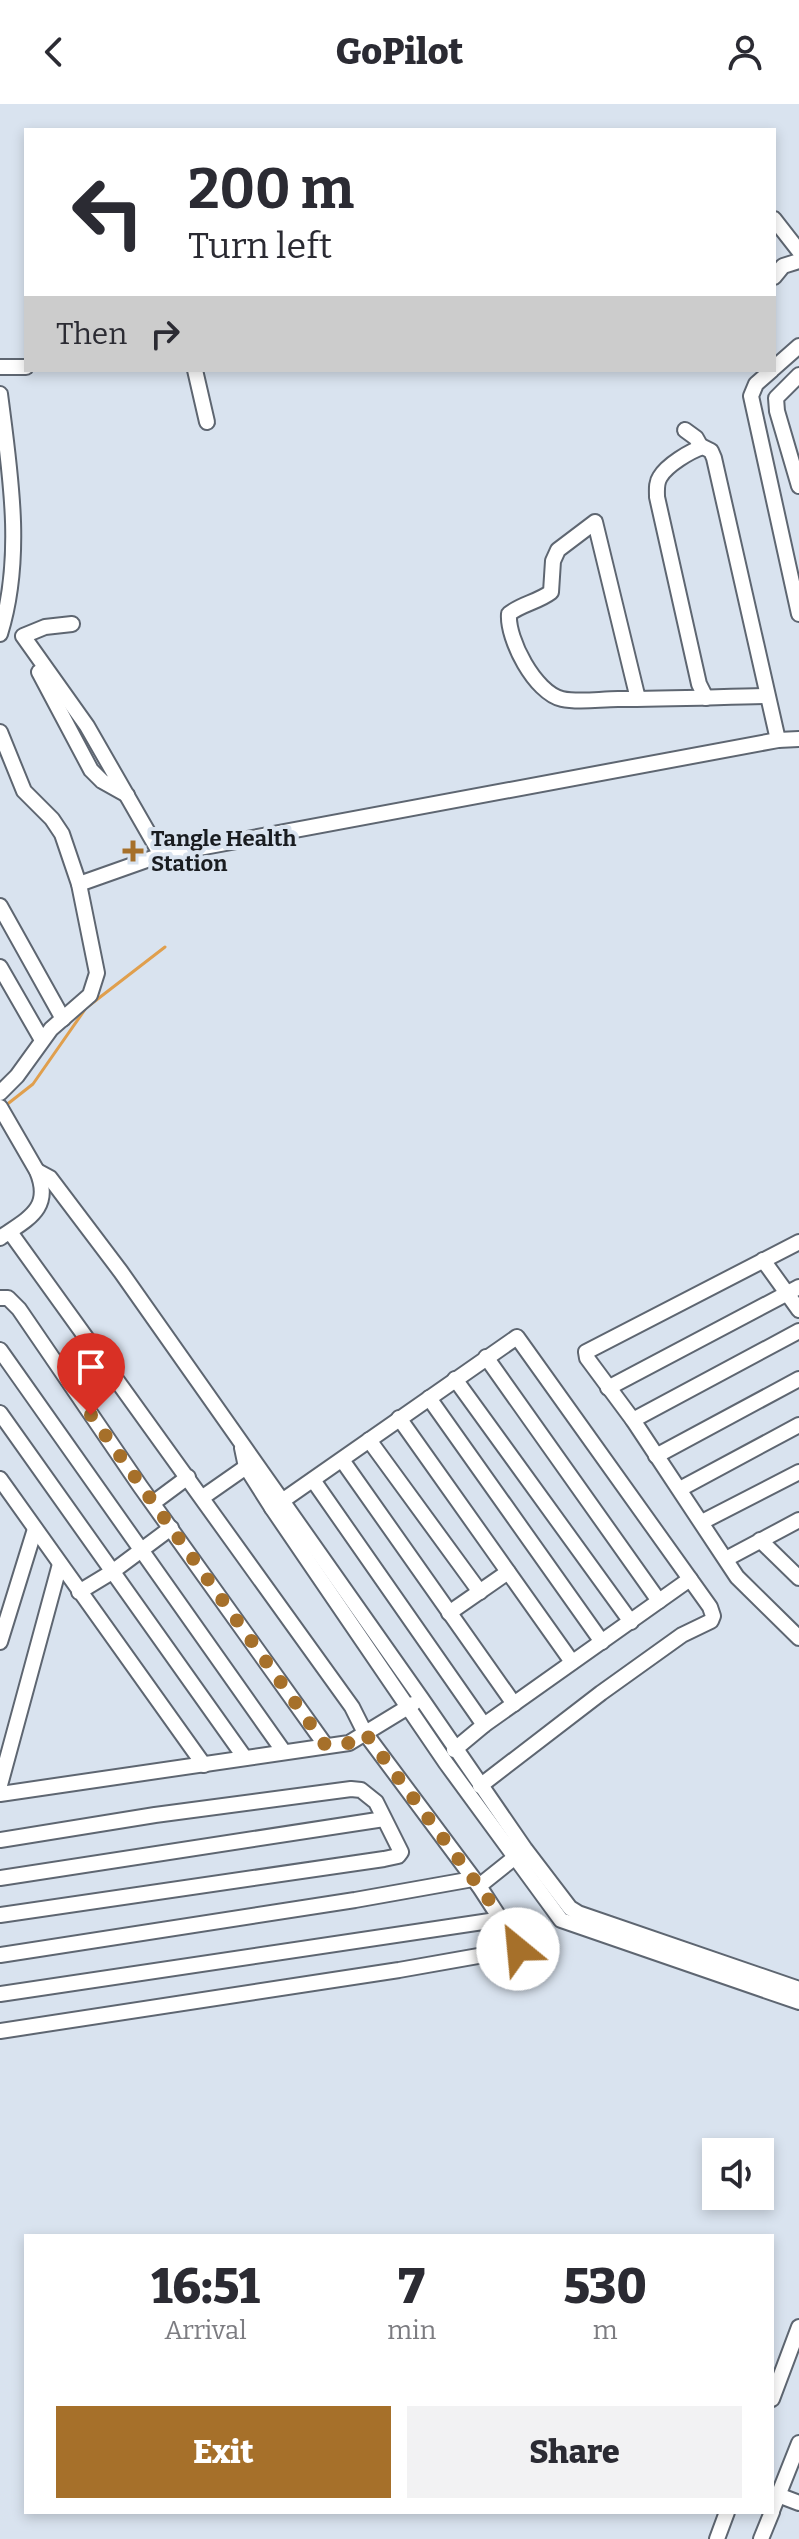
<!DOCTYPE html>
<style>
body{margin:0;font-family:Bitter,serif;background:#f2f2f3;color:#2b2b33;height:100vh;display:flex;flex-direction:column;font-size:30px;white-space:nowrap}
*{box-sizing:border-box;margin:0}
p{font-size:26px;color:#7c7c81}
.icon{flex:none;width:44px;height:44px;fill:none;stroke:currentColor;stroke-width:2;stroke-linecap:round;stroke-linejoin:round}
.map{position:relative;flex:1;overflow:hidden}
.details{position:absolute;left:24px;top:2130px;width:750px;height:280px;display:flex;flex-direction:column;background:#fff;border-radius:0px;box-shadow:0 4px 12px #0003}
.details>*{flex:none}
.top-card{position:absolute;left:24px;top:24px;width:752px;height:244px;border-radius:0px;box-shadow:0 4px 12px #0003;background:#fff;color:#2b2b33;overflow:hidden}
.buttons{position:absolute;left:702px;top:2034px;display:grid;gap:16px}
.buttons a{display:grid;place-items:center;width:72px;height:72px;border-radius:0px;background:#fff;box-shadow:0 4px 12px #0003;font-size:40px}
.pin{position:absolute;display:grid;place-items:center;width:68px;height:68px;color:#fff;margin:-82px -34px;border-radius:50% 50% 50% 0;rotate:-45deg;box-shadow:0 0 8px #0007}
.pin .icon{rotate:45deg}
.me{position:absolute;width:88px;margin:-44px;rotate:332deg;stroke-linejoin:round;filter:drop-shadow(0 0 6px #0008)}
.turn{display:flex;align-items:center;gap:28px;height:168px;padding:0 32px;font-size:36px}
.turn .icon{width:104px;height:104px;stroke-width:2.5}
.turn b{display:block;font-size:56px;line-height:68px}
.then{display:flex;align-items:center;height:76px;padding:0 32px;background:#0003;gap:16px;font-size:30px}
.eta{display:flex;justify-content:space-evenly;align-items:center;height:136px;text-align:center}
.eta b{font-size:48px;font-weight:800;line-height:56px}
.button{display:flex;gap:16px;margin-top:auto;padding:16px 32px}
.button a{flex:1;height:92px;border-radius:0px;background:#a6702a;color:#fff;font-size:32px;font-weight:800;line-height:92px;text-align:center}
.button a+a{background:#f2f2f3;color:#2b2b33}
header{display:flex;justify-content:space-between;align-items:center;height:104px;padding:0 32px;background:#fff;font-size:36px;font-weight:800}
.map>svg:first-child{display:block}
.lines{fill:none;stroke-linecap:round;stroke-linejoin:round}
.stream{stroke:#e09f4d;stroke-width:3}
.minor-casing{stroke:#5e6671;stroke-width:18}
.minor{stroke:#fff;stroke-width:14}
.route{stroke:#a6702a;stroke-width:14;stroke-dasharray:0 25.2}
.poi-dot{fill:#a6702a;stroke:#d9e3ef;stroke-width:3}
.labels{text-anchor:middle;stroke-width:8;stroke-linejoin:round;paint-order:stroke}
.poi-label{font-size:22px;font-weight:bold;fill:#191c20;stroke:#d9e3ef;text-anchor:start}
</style>
<header><svg class="icon" aria-label="back" viewBox="0 0 24 24"><path d="M15 5l-7 7 7 7"/></svg>GoPilot<svg class="icon" aria-label="person" viewBox="0 0 24 24"><circle cx="12" cy="8" r="4"/><path d="M4 21q1-7 8-7t8 7"/></svg></header>
<div class="map">
<svg width="799" height="2435" viewBox="0 0 799 2435">
<rect width="100%" height="100%" fill="#d9e3ef"/>
<g class="lines">
<path class="stream" d="M5,1002l28,-22 53,-76 79,-61"/>
<g class="minor-casing">
<g id="minor">
<path d="M774,115l25,32"/>
<path d="M774,173l9,-11 16,-5"/>
<path d="M0,263h26"/>
<path d="M774,264l25,-22"/>
<path d="M195,266l12,52"/>
<path d="M772,266l-16,14 -5,12 48,218"/>
<path d="M799,271l-23,23 1,13 22,75"/>
<path d="M0,290c10,78 24,163 0,240"/>
<path d="M685,326l11,8 5,9"/>
<path d="M72,520l-27,3 -22,9 64,90 74,129"/>
<path d="M39,568l52,98 11,11 25,14"/>
<path d="M706,594l-7,-14 -42,-187c0,-7 -1,-14 3,-20 7,-12 30,-26 43,-30l8,4 3,7 64,282"/>
<path d="M638,595l-43,-177 -37,28 -5,11 -2,31c-13,10 -30,12 -42,22 -2,25 26,79 53,85 17,4 38,0 56,0 50,0 99,-2 149,-3"/>
<path d="M0,628l24,59 28,28 10,15 17,50 18,89 -7,22 -39,34 -34,47 -17,17"/>
<path d="M79,780l82,-29 617,-115 21,-1"/>
<path d="M0,802l63,113"/>
<path d="M0,863l42,73"/>
<path d="M0,1003l37,64c16,38 -10,48 -37,67"/>
<path d="M37,1067l13,7 71,94 300,426 104,151 45,59 8,5 221,76"/>
<path d="M799,1138l-213,110 1,6 46,62 104,157 62,61"/>
<path d="M763,1156l36,50"/>
<path d="M0,1194h8l11,11 121,177 186,260"/>
<path d="M0,1246l284,402"/>
<path d="M486,1253l173,244"/>
<path d="M455,1275l176,243"/>
<path d="M608,1284l191,-101"/>
<path d="M429,1294l173,244"/>
<path d="M0,1309l245,345"/>
<path d="M399,1314l173,244"/>
<path d="M633,1316l166,-89"/>
<path d="M369,1336l111,152"/>
<path d="M242,1344l4,19 26,41 174,255 115,157 238,82"/>
<path d="M656,1352l143,-77"/>
<path d="M342,1356l172,244"/>
<path d="M0,1375l204,286"/>
<path d="M313,1376l171,245"/>
<path d="M680,1385l119,-64"/>
<path d="M203,1393l43,-30"/>
<path d="M153,1399l35,-26"/>
<path d="M272,1404l245,-171 193,270 3,9 -2,5 -29,14 -81,58 -121,93"/>
<path d="M702,1418l97,-50"/>
<path d="M760,1436l39,38"/>
<path d="M726,1455l73,-39"/>
<path d="M79,1488l33,-20 59,-44"/>
<path d="M449,1509l59,-41"/>
<path d="M0,1538l35,-113"/>
<path d="M454,1646l30,-25 206,-146"/>
<path d="M0,1681l60,-221"/>
<path d="M0,1690l349,-51 64,-39"/>
<path d="M0,1736l155,-25 196,-26 10,1 15,12 25,50 -3,4 -14,3 -384,56"/>
<path d="M0,1774l384,-59"/>
<path d="M479,1782l40,-32"/>
<path d="M0,1851l355,-55 118,-21"/>
<path d="M0,1890l503,-75"/>
<path d="M0,1927l399,-61 119,-21v-3l-39,-60 -114,-153 -13,-26 -342,-475"/>
<path d="M772,2295l27,-72"/>
<path d="M778,2391l21,8"/>
<path d="M772,2407l27,-68"/>
<path d="M717,2435l10,-27"/>
<path d="M761,2435l11,-27"/>
</g>
</g>
<use href="#minor" class="minor"/>
</g>
<g class="lines">
<path class="route" d="M91,1311l235,331 23,-3 16,-10 138,186 13,22 2,8"/>
</g>
<path class="poi-dot" d="M129 735h8v8h8v8h-8v8h-8v-8h-8v-8h8z"/>
<g class="labels">
<g class="poi-label">
<text x="151" y="742">Tangle Health<tspan x="151" dy="25">Station</tspan></text>
</g>
</g>
</svg>
<div class="buttons">
<a><svg class="icon" aria-label="sound" viewBox="0 0 24 24"><path d="M4 9h4l5-4v14l-5-4H4zM17 9q2 3 0 6"/></svg></a>
</div>
<div class="pin" style="left:91px;top:1311px;background:#d93025"><svg class="icon" aria-label="arrive" viewBox="0 0 24 24"><path d="M6 21V4h12l-3 4 3 4H6"/></svg></div>
<svg class="me" style="left:518px;top:1845px" viewBox="-20 -20 40 40"><circle r="19" fill="#fff"/><path d="M0-13L10 11 0 6-10 11z" fill="#a6702a"/></svg>
<div class="top-card">
<div class="turn"><svg class="icon" aria-label="left" viewBox="0 0 24 24"><path d="M17 20v-9H6M10 6l-5 5 5 5"/></svg><div><b>200 m</b>Turn left</div></div>
<div class="then">Then<svg class="icon" aria-label="right" viewBox="0 0 24 24"><path d="M7 20v-9h11M14 6l5 5-5 5"/></svg></div>
</div>
<section class="details">
<div class="eta">
<div><b>16:51</b><p>Arrival</p></div>
<div><b>7</b><p>min</p></div>
<div><b>530</b><p>m</p></div>
</div>
<div class="button"><a>Exit</a><a>Share</a></div>
</section>
</div>
